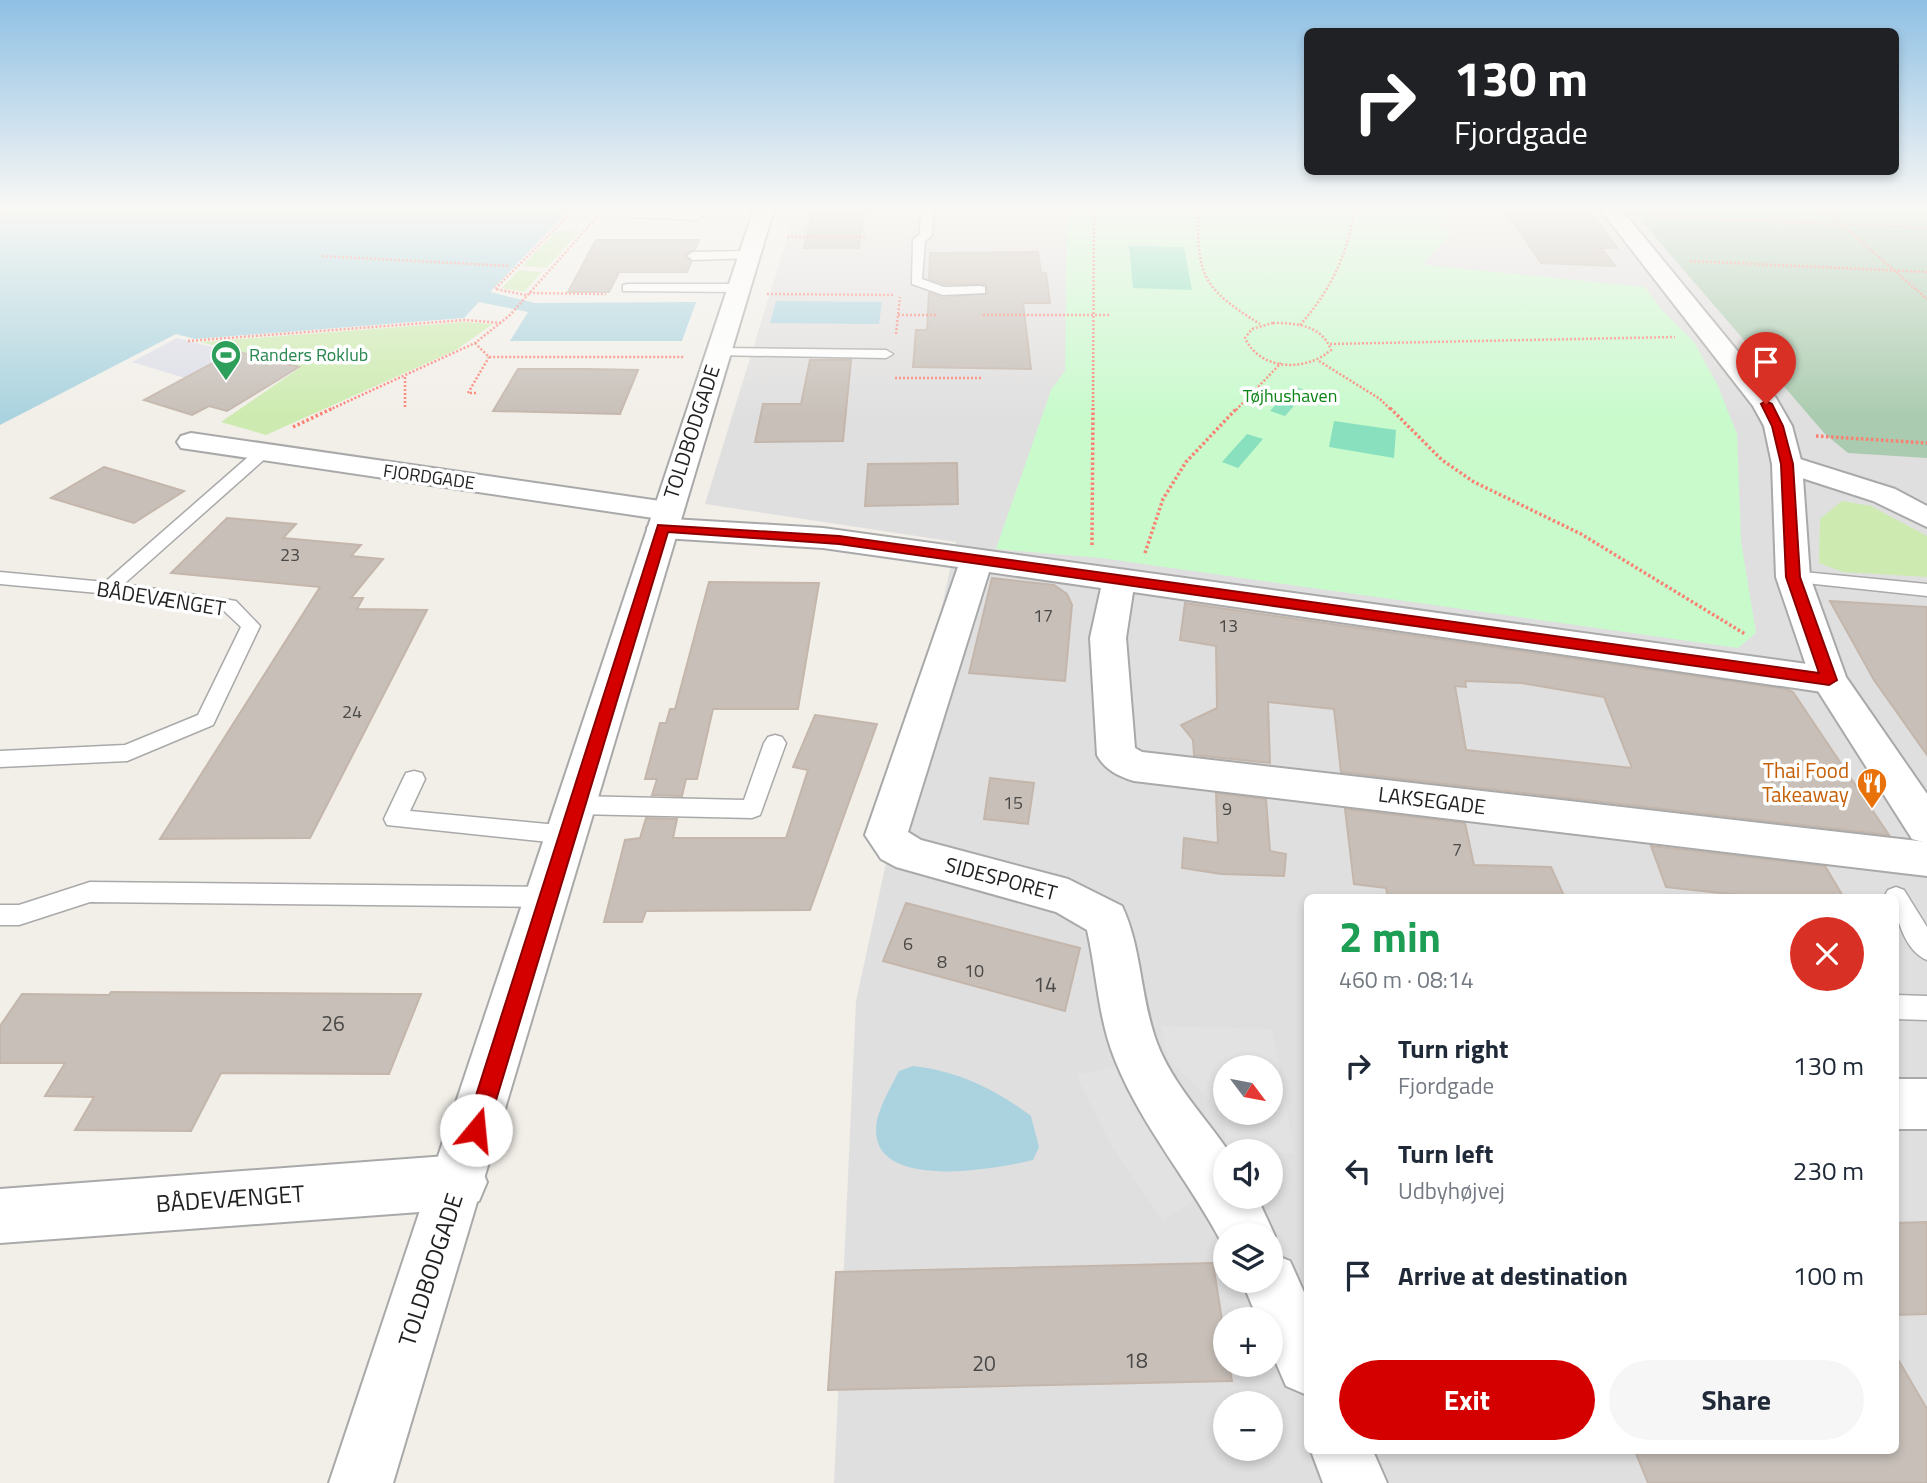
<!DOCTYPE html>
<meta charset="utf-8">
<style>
body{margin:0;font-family:"Titillium Web",sans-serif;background:#f6f6f7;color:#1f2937;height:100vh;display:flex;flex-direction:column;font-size:26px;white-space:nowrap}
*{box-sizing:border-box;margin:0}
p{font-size:23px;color:#747a83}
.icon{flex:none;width:38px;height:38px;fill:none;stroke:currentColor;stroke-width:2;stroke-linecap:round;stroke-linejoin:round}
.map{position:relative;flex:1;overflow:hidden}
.sheet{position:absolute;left:1304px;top:894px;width:595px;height:560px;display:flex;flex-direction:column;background:#fff;border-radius:10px;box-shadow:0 4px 10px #0003}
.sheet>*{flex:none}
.guide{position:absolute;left:1304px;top:28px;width:595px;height:147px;border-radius:10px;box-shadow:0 4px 10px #0003;background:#202124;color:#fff;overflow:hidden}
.needle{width:46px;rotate:122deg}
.tools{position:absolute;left:1213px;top:1055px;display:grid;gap:14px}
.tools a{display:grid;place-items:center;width:70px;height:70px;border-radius:50%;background:#fff;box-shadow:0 4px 10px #0003;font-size:35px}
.pin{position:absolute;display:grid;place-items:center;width:60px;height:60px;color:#fff;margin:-72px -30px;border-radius:50% 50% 50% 0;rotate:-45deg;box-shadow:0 0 7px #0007}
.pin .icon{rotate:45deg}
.me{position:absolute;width:77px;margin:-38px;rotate:17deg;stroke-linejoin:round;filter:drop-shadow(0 0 5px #0008)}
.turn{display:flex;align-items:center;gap:24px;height:147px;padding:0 35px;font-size:32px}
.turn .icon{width:91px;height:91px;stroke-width:2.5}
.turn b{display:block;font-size:49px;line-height:60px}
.round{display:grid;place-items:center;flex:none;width:74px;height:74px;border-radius:37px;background:#f6f6f7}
.overview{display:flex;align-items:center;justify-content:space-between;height:119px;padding:0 35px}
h1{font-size:42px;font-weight:700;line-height:52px;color:#1e9e55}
.primary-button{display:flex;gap:14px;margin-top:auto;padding:14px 35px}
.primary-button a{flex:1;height:80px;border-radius:42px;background:#d40000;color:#fff;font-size:28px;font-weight:700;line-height:80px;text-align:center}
.primary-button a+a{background:#f6f6f7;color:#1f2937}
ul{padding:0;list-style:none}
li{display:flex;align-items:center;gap:21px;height:105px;padding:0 35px}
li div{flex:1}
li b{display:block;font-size:26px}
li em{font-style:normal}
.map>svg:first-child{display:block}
.residential{fill:#e0dfdf;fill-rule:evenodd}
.grass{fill:#cdebb0}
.cemetery{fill:#aacbaf}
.park{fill:#c8facc}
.pitch{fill:#88e0be}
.parking{fill:#e2e2e2;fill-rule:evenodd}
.plaza{fill:#dddde8}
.water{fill:#aad3df}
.building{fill:#c7bfb8;stroke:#c4b6ab;stroke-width:2;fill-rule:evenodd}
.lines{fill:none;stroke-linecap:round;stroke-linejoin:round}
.service-casing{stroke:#a9a9a9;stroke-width:3}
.minor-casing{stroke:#a9a9a9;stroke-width:4}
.tertiary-casing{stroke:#a9a9a9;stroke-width:4}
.path-far1{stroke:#fa8072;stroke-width:2.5;stroke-dasharray:2 2;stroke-linecap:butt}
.path{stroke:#fa8072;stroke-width:3.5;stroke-dasharray:2.5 2.5;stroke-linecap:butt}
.service{fill:#fff;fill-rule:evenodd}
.minor{fill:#fff;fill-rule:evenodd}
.tertiary{fill:#fff;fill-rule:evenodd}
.route{fill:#d40000;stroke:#8a0000;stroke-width:2}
.labels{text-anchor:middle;stroke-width:7;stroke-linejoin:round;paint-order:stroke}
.far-leisure-label{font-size:18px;fill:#27864d;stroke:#fff;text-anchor:start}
.far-park-label{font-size:18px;fill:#0c8416;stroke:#fff}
.far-street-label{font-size:18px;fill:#222;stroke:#fff}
.number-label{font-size:18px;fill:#4b4948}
.street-label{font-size:21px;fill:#222;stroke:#fff}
.food-label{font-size:21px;fill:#c56008;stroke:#fff;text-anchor:end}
.near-number-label{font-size:21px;fill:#4b4948}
.near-street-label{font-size:24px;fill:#222;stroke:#fff}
</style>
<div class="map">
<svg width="1927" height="1483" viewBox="0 0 1927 1483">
<rect width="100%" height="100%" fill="#f2efe9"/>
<path class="residential" d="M796,209h1131v1274h-1093l22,-482 100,-459 -251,-38zM1307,898h588v553h-588zM1225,1068h45v45h-45zM1225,1152h45v45h-45zM1225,1236h45v45h-45zM1225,1320h45v45h-45zM1225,1404h45v45h-45z"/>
<g class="grass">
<path d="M558,230l21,2 -33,36 -24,-2z"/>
<path d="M519,270l23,2 -18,20 -22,-4z"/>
<path d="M464,322l29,2 -37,26 -190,85 -45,-13 80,-55 -101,-25z"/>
<path d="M1842,501l29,5 56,30v41l-84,-5 -24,-9 1,-44z"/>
</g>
<path class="cemetery" d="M1631,209h296v249l-79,-5 -23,-19z"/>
<path class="park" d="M1067,209h385l-14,17 13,8 -26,27 1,4 219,22 17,23 32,32 24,44 19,48 4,107 15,92 -18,15 -637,-90 -105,-9 55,-159 14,-19z"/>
<g class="pitch">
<path d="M1129,246l55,1 8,43 -59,-2z"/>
<path d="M1293,386l14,5 -22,25 -15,-5z"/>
<path d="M1334,421l62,9 -2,28 -65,-11z"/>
<path d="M1247,434l16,5 -25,29 -16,-6z"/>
</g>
<g class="parking">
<path d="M1162,1026l110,3 23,125 -70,-3v-34l-58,-60zM1225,1068h45v45h-45z"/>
<path d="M1121,1065l81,130 -39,26 -51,-74 -36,-72z"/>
</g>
<path class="plaza" d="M177,338l11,3 45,11 -48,26 -53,-16z"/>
<g class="water">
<path d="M10,209h560l-80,83 45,11 161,-1 -14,39h-172l18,-29 -49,-10 -15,16 -269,21 -19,-5 -176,91v-210z"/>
<path d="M776,301l106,1 -3,22 -109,-1z"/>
<path d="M913,1066c45,5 82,23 118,50l8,31 -6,13c-38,9 -170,34 -156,-40 4,-17 14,-33 22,-49z"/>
</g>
<g class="building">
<path d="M813,209h52l-6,39h-55z"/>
<path d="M1505,209h82l30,39h-16l14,18 -74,-3z"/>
<path d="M596,240h103l-4,9 -10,6 6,7 -4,10h-68l-10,20h-41z"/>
<path d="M1038,252l3,21h5l4,30h-27l8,66 -118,-2 3,-37h11l2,-37 14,5 45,-5 -2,-9h-42l-15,-5 1,-26z"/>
<path d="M235,351l64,16 -72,44 -18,-5 -17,9 -48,-15z"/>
<path d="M810,360h41l-8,81 -88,1 8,-38h38z"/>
<path d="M518,369h71l49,1 -18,44 -127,-3z"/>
<path d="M957,463l1,41 -93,2 3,-42z"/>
<path d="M104,467l80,24 -50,32 -83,-25z"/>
<path d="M227,518l69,6 -13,14 78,7 -10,11 32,3 -32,39h12l-6,11 70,1 -117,228 -150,1 160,-252 -149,-14z"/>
<path d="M992,578l62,7 13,9 5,11 -7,76 -96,-8z"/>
<path d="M709,582l110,1 -21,126h-85l-16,70h-11l-4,17 -30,-1 5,-16h-12l15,-56h6l4,-14h5z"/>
<path d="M1830,601l97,6v148l-53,-75z"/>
<path d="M1185,603l601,86 7,3 96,143 -548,-63 -7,-63 -66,-7 2,61 -76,-8 -1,-15 -12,-15 36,-17 -1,-62 -36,-6zM1465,681l56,2 83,14 28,71 -166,-18 -11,-64 11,1z"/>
<path d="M815,715l62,9 -67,186 -164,1 -4,11h-38l21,-82 15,-2 6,-20 31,1 -4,19h113l22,-68 -15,-3z"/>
<path d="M990,778l44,5 -6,41 -44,-5z"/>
<path d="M1216,793l50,6 4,52 16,3 -2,22 -63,-2 -39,-6 2,-30 34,5z"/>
<path d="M1345,809l120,14 9,42 77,2 14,31h-177l-2,-10 -32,-4z"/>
<path d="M1651,846l174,20 19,32h-78l-100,-11z"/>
<path d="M906,903l174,45 -15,63 -182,-50z"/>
<path d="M111,992l284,2h26l-32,80 -168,-1 -30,58 -116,-1 19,-33 -49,-1 20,-33h-65v-37l22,-32 87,1z"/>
<path d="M1927,1222v92l-32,1v-92z"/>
<path d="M1213,1263l12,76v26h4l3,16 -404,9 8,-118z"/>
<path d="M1895,1354l32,55v74h-279l-13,-32h260z"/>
</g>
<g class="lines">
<g class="service-casing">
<g id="service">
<path d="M698,209h12l-13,11 -64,-3 -6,-3 6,-3 61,2z"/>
<path d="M921,209h12l-1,26 -7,6 -3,38 22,8 36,-1 5,1v6l-42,2 -31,-11 1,-44 7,-6z"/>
<path d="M749,251l6,4 -2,3 -60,2 -6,-4 6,-4z"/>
<path d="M628,284h110l6,4 -6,4 -115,-1v-6z"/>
<path d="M718,348l168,2 7,4 -7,4 -173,-3 -2,-3z"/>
<path d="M262,448l6,2v6l-144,128 112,17 24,25 -47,99 -86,36 -127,6v-16l125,-6 73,-30 43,-88 -18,-17 -114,-16 -109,-10v-12l105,10 151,-132z"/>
<path d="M1793,571l134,13v12l-140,-15 -3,-4 3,-4z"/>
<path d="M775,735l7,2 4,6 -26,72 -8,3 -175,-4 -8,-3 -3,-6 3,-6 8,-3 167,4 20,-57 4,-6z"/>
<path d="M414,771l8,2 3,6 -15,32 158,15 8,3 3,6 -3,6 -8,3 -181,-19 -3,-6 19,-40 3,-6z"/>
<path d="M90,882l459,5 8,3 4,7 -4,7 -8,3 -459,-5 -71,23h-19v-20h19z"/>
<path d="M1896,887l8,3 23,37v33c-21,-8 -32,-42 -32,-62l-11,-1 4,-7z"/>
<path d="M1895,995l32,1v24l-32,-1z"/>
</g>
</g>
<g class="minor-casing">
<g id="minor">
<path d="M191,433l476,69 11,2 4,7 -4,7 -6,1 151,9 1006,139 13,4 5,9 -5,9 -13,4 -696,-101 -7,46 9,110 7,4 785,90v34l-793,-95c-16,-5 -29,-11 -37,-26l-7,-117 11,-50 -112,-16 -81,260 13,8 147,39 54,27c20,42 18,92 35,137 15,40 48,74 72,109h-4v45h32l18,39 -5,12v-12h-45v13c-33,-65 -83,-121 -110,-189 -17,-42 -18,-86 -28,-130l-31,-18 -160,-45 -15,-8 -16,-24 93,-268 -135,-19 -160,-10 -11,-3 -5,-7 5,-7 8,-2 -479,-71 -4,-6 4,-6z"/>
<path d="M1787,455l108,34 32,17v21l-54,-26 -96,-31 -5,-6 5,-6z"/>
<rect x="1895" y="1079" width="32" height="50"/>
<path d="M460,1155l19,8 8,19 -8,19 -19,8 -460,34v-54z"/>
<path d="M1270,1253l20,8 17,38v96l-21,-9 -16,-37v-29h-12l-16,-39h28z"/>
<path d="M1311,1451h62l14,32h-64z"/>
</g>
</g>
<g class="tertiary-casing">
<g id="tertiary">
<path d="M754,209h20l-381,1274h-64z"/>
<path d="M1600,209h21l155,189 16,28 10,38 8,113 36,100 81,117v49l-15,-4 -101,-159 -35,-103 -4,-113 -8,-38 -11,-20z"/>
</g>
</g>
<g class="path-far1">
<path d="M1199,209c-4,67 6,81 61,115"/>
<path d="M1824,209l103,90"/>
<path d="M1651,216l276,12"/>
<path d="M787,237h79"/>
<path d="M322,256l188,10"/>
<path d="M1690,261l237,11"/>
<path d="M529,293l77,1"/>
<path d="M767,294l128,1"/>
<path d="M526,295l-31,-6 80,-80"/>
<path d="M898,315h38"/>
<path d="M983,315h127"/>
<path d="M1273,323c23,0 49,2 58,27 -25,22 -71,21 -86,-12l7,-9z"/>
<path d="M1300,325c31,-35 47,-70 55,-116"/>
<path d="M896,334l4,-37"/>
<path d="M188,341l277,-21 36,3"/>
<path d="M475,343l14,14h195"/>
<path d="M1330,344l345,-7"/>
<path d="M1319,361l61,38 11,11"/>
<path d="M405,377v30"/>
<path d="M895,378h86"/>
<path d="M476,393h-8l21,-36"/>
<path d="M329,410l146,-67 35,-28 94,-106"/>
<path d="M1093,410l1,-201"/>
<path d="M1236,410l45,-47"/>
</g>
<g class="path">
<path d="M1390,408l52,52 32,22 107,52 164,100"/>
<path d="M293,427l40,-19"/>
<path d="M1816,436l111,7"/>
<path d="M1092,545l1,-137"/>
<path d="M1145,553l18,-54 23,-37 51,-54"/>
</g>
<use href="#service" class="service"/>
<use href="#minor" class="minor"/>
<use href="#tertiary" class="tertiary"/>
</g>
<linearGradient id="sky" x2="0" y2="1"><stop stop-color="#8fc0e4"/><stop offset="0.5" stop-color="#f9f8f5"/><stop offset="1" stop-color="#f9f8f5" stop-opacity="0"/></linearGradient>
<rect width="1927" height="417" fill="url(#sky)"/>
<path class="route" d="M1766,401l6,3 11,22 10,38 7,113 37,103 -8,5 -990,-141 -171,-12 -181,598 -3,7 -8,3 -8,-3 -3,-7 193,-605 181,11 980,137 -33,-96 -5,-113 -9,-38 -11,-22z"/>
<defs>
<g id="stadium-pin" transform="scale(1.575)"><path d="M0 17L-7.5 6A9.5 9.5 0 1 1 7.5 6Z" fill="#2e9e5b" stroke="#fff"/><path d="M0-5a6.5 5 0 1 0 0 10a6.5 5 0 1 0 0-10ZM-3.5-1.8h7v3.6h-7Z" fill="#fff"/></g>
<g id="restaurant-pin" transform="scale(1.575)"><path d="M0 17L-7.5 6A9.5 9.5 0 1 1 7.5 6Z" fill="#e8710a" stroke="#fff"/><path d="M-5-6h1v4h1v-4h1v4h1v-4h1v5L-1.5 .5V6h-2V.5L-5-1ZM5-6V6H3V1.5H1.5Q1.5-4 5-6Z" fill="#fff"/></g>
</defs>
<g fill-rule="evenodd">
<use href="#stadium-pin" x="226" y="355"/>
<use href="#restaurant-pin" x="1872" y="783"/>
</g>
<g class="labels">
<g class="far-leisure-label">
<text x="249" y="361">Randers Roklub</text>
</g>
<g class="far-park-label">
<text x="1290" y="402">Tøjhushaven</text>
</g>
<g class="far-street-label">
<text transform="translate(429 477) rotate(8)" y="6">FJORDGADE</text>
</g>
<g class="number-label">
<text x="290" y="561">23</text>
<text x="1043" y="622">17</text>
<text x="1228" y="632">13</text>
<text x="352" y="718">24</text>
<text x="1013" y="809">15</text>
<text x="1227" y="815">9</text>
<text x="1457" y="856">7</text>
<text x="908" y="950">6</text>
<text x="942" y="968">8</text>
<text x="974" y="977">10</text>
</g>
<g class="street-label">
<text transform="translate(692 432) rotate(-72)" y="7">TOLDBODGADE</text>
<text transform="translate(161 599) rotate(9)" y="7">BÅDEVÆNGET</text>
<text transform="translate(1432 801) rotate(7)" y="7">LAKSEGADE</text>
<text transform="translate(1001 879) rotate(15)" y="7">SIDESPORET</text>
</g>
<g class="food-label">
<text x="1849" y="778">Thai Food<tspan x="1849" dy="24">Takeaway</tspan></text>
</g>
<g class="near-number-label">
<text x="1045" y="992">14</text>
<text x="333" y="1031">26</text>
<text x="1136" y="1368">18</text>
<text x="984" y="1371">20</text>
</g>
<g class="near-street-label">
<text transform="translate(230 1199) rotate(-4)" y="8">BÅDEVÆNGET</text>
<text transform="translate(431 1270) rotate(-72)" y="8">TOLDBODGADE</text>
</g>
</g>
</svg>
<div class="tools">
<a><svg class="needle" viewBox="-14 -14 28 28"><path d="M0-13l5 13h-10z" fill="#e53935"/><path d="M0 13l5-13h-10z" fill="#747a83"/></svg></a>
<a><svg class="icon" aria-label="sound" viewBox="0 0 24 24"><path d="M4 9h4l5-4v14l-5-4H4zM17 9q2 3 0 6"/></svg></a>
<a><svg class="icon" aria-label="layers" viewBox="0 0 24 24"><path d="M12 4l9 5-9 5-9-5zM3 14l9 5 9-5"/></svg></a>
<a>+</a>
<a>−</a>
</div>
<div class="pin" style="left:1766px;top:404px;background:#d93025"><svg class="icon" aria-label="arrive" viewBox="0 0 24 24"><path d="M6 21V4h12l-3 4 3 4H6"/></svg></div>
<svg class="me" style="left:476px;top:1130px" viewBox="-20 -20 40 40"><circle r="19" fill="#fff"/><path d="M0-13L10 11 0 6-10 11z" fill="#d40000"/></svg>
<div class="guide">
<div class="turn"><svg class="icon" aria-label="right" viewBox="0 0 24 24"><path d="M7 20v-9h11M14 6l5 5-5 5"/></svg><div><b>130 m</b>Fjordgade</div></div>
</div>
<section class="sheet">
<div class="overview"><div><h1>2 min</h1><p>460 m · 08:14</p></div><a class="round" style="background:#d93025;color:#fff"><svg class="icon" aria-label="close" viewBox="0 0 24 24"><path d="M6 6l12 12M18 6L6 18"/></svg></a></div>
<ul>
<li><svg class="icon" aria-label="right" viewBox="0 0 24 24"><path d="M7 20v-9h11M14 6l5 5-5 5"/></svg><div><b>Turn right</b><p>Fjordgade</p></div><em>130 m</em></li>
<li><svg class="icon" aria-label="left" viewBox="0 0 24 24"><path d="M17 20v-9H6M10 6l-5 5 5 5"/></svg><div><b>Turn left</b><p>Udbyhøjvej</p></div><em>230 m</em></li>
<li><svg class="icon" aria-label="arrive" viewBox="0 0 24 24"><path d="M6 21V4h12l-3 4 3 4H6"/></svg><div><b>Arrive at destination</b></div><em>100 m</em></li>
</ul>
<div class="primary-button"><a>Exit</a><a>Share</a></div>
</section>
</div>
